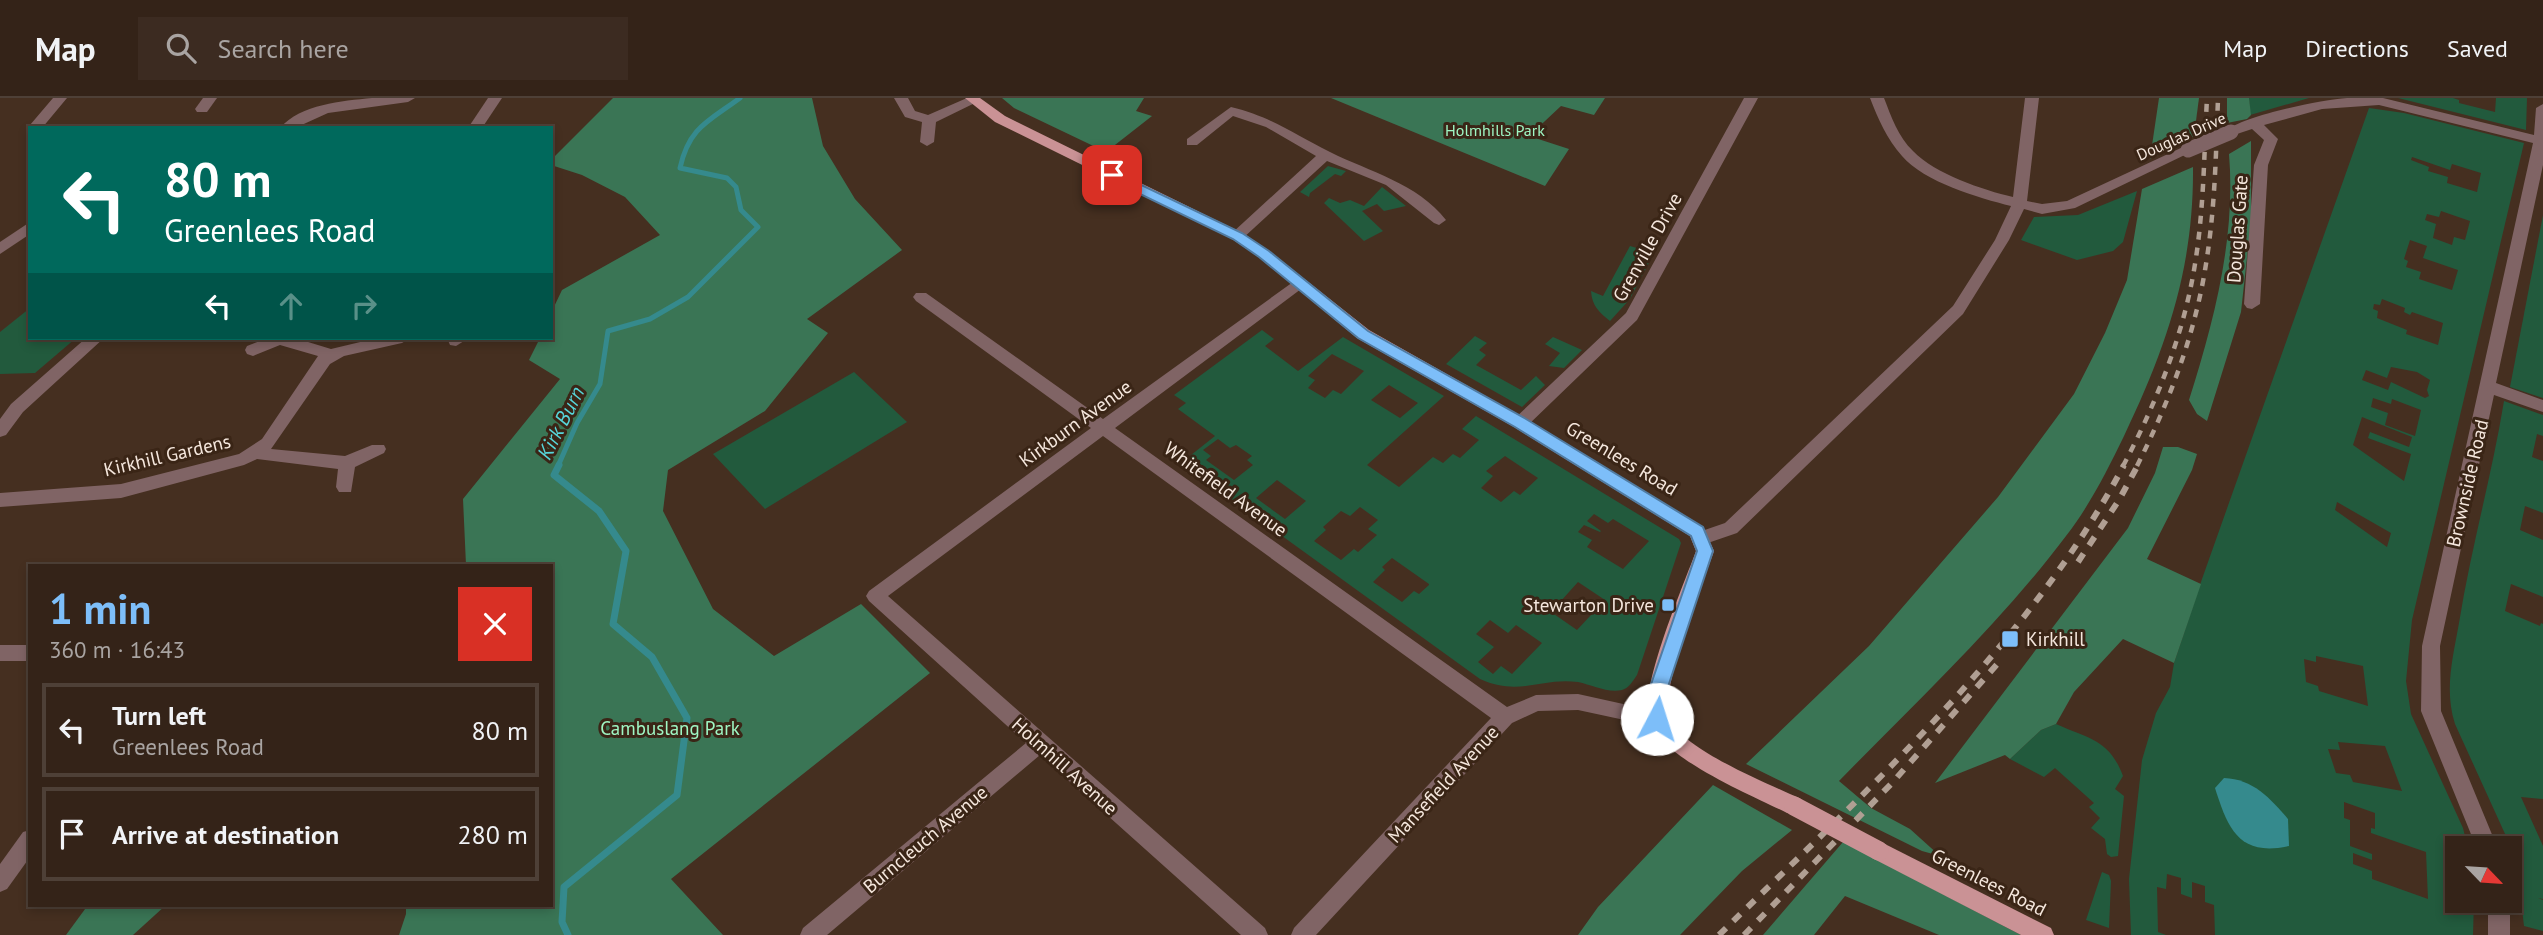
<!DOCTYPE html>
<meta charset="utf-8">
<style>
body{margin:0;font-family:"PT Sans",sans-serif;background:#3c2b21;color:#f1f3f6;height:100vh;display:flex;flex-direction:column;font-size:26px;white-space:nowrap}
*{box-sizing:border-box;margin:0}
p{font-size:23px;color:#a9a4a2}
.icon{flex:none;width:38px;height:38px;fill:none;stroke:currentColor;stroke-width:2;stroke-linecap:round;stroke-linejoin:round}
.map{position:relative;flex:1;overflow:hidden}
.panel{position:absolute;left:28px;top:466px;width:525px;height:343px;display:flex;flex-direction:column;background:#342318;border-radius:0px;box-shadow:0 4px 10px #0003,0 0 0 2px #4e4037}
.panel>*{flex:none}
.hud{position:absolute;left:28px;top:28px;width:525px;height:214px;border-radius:0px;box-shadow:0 4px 10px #0003,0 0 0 2px #4e4037;background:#00695c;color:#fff;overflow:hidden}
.needle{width:46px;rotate:115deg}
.controls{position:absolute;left:2445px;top:738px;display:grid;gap:14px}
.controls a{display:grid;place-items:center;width:77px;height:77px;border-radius:0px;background:#342318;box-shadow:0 4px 10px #0003,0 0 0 2px #4e4037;font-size:35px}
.pin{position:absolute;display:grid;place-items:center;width:60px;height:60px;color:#fff;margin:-30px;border-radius:14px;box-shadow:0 4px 10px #0006}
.me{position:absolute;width:77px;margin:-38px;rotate:5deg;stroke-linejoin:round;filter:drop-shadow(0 0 5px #0008)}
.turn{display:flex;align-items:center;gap:24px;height:147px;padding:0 21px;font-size:32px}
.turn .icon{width:91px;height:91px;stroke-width:2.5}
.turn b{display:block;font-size:49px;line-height:60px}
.lanes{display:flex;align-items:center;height:66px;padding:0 21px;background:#0003;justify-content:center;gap:35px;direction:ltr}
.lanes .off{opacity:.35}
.round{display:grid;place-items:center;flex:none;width:74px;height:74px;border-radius:0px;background:#3c2b21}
.overview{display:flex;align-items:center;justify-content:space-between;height:119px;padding:0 21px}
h1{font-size:42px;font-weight:600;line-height:52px;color:#7dbef9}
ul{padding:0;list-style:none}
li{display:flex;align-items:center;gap:21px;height:94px;margin:0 14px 10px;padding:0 7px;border:4px solid #4e4037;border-radius:0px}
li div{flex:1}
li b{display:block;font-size:26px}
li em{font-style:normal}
header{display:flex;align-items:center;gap:42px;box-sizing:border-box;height:98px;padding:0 35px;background:#342318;border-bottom:2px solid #4e4037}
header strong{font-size:33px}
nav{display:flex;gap:38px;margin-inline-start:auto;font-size:24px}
.search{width:490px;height:63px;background:#3c2b21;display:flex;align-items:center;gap:18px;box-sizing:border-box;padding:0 24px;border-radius:0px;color:#a9a4a2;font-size:26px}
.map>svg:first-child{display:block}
.green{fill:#225a3d;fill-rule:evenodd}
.forest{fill:#3a7555}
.water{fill:#358a8d}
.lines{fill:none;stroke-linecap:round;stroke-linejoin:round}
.stream-far1{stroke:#358a8d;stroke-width:5}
.stream{stroke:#358a8d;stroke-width:7}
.minor{fill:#806465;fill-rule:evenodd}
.major{fill:#ca9295;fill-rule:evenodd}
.rail-far1{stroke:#b09f93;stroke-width:4.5;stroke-dasharray:8 8;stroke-linecap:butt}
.rail{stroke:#b09f93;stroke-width:6;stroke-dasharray:10 10;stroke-linecap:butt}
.minor-bridge{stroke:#806465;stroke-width:15}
.major-bridge{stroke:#ca9295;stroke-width:19}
.route{fill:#7dbef9;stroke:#517ca2;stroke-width:2}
.poi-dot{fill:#7dbef9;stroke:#3a2516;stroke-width:2.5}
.labels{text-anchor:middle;stroke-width:6;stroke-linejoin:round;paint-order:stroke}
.far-park-label{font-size:16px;fill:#9ff7c4;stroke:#3a2516}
.far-street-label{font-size:16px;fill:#f5e7dd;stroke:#3a2516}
.street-label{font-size:19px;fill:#f5e7dd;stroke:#3a2516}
.poi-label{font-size:19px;fill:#f5e7dd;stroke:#3a2516;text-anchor:end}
.park-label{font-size:19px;fill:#9ff7c4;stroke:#3a2516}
.water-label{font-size:21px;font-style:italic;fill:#57d5d9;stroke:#3a2516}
</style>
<header>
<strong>Map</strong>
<div class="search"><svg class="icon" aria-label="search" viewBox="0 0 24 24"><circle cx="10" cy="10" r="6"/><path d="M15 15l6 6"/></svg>Search here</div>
<nav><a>Map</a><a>Directions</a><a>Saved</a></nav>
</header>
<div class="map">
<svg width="2543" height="837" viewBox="0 0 2543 837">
<rect width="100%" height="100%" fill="#452f20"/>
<g class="green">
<path d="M2249,0h60l-59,17z"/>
<path d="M2398,0h55l6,2v3l36,9 1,-14h31l-1,32z"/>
<path d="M2369,10l35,5 120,30 -112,477 -6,61 5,33 52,114 5,21h-11v52h17l-1,34h-258l-1,-30 -9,-3v-16l-13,-4v16l-11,-4v-16l-14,-4 -1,15 -9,-2 1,45 8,3h-35l-2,-56 13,-119 14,-47 14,-26 4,-24 28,-84zM2412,59l38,13 2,-6 29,9 -4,19 -30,-9 1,-6 -20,-6 1,-4 -18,-7zM2441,113l29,10 -5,19 -11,-3 -2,8 -19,-7 3,-14 -11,-4 2,-6 12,3zM2410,142l17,6 -4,12 35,12 -6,20 -33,-11 2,-7 -15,-5 2,-6 -4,-2zM2382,201l23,9 -1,4 6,3 2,-3 31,11 -5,22 -32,-11 1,-4 -30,-12 1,-7 -5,-2 1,-5 6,1zM2391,269l26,5 13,8 -3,10 2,6 -4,2 -34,-16 -3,8 -26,-10 4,-10 21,8zM2373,300l18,6 1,-5 29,11 -6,26 -30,-11 3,-12 -17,-6zM2362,319l50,20 -3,10 -39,-15 -2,6 43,16 -7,27 -51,-36zM2337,404l54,31 -4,14 -52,-37zM2316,558l47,10 5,40 -49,-15 -1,-5 -12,-4 -2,-23 12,3zM2338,644l47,4 17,45 -49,-9 -3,-7 -14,-2 -8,-24 12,1zM2344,704l31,11v16l-4,-1v5l55,19 2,47 -56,-20v-8l-19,-7v-11l19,7v-6l-22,-8v-26l-6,-2z"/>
<path d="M1328,68l18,5 -5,5 -6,-2 -25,19 -1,4 -9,-5z"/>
<path d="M1382,89l24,19 -22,5 -7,-7 -15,7 21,20 -19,10 -40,-38 5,-5 11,5 10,-3 14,6z"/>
<path d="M2137,93l-14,51 -10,9 -36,9 -56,-20 13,-23 44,-2z"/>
<path d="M2543,117v183l-33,-11z"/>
<path d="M1630,148l24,7 -24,46 -20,22c-11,-9 -18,-15 -19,-30l12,5z"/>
<path d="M30,210v30h46l-41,35 -35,1v-42z"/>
<path d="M1262,232l12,9 -9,7 33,25 45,-34 101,59 -77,69 32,22 34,-30 10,6 10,-9 7,4 19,-18 -17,-11 14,-13 203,123 2,4 -44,132c-4,6 -8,13 -15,15 -15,3 -30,-5 -44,-8 -37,-5 -58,15 -98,-3l-299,-216 34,-27 -37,-27 8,-6 -12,-8zM1332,256l32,17 -23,23 -8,-4 -8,8 -17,-10 7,-8 -7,-4zM1389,287l29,18 -18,15 -29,-18zM1218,341l12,9 6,-3 16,11 -5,4 6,5 -19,15 -28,-20 5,-4 -8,-6zM1505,358l33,22 -18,17 -6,-4 -13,11 -20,-14 12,-12 -7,-5zM1277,382l29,21 -21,18 -29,-21zM1360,409l18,13 -10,9 9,6 -19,17 -4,-3 -13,11 -27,-19 12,-11 -3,-3 18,-16 9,5zM1594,416l14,9 5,-4 36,22 -26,28 -36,-22 5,-7 -14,-8 6,-7 16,7 1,-1 -14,-10zM1392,460l37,26v1l-10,9 -5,-3 -12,11 -29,-20 12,-12 -3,-3zM1578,484l27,18 -28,30 -26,-18zM1490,522l18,13 8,-8 26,18 -30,31 -11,-8 -8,8 -15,-12 16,-15 -18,-13z"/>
<path d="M1475,238l12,7 -8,7 7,5 -10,10 45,25 15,-14 9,9 -23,22 -76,-43z"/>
<path d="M1553,239l29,13 -18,18 -15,-2 11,-13 -15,-9z"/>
<path d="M854,274l53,50 -142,87 -52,-55z"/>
<path d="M2504,303l39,14v21l-6,-2 -5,23 11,4v52l-18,-7 -5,24 23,10v57l-32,-13 -6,27 35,15 1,-3 2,1v175l-22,-2 22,49v53l-5,-1 5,2v31l-19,-5 -8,-68 -61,-134c-11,-34 -2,-67 4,-101 12,-75 33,-148 45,-222z"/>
<path d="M2056,626c33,15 53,15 67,52l-8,13 9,7 -6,60 -7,1 -4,-3 -2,-15 -14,-11 9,-10 -11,-11 5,-4 -39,-35 -11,9 -34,-18 31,-29z"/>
<path d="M2102,774l7,3 2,6 -2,47 -23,-8z"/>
</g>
<g class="forest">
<path d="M613,0h199l11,48 32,53 47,51 -95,69 21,14 -63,78 -97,59 -5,41 50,98 61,47 87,-52 69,69 -259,206 52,56h-324l7,-21v-9h145v-340h-85l-3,-66 97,-120 -31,-19 11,-22h11v-25l11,-23 98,-55 -35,-38 -43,-22 -31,-10v-5z"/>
<path d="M1002,0h142l-8,13 16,5 -46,36 -92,-44z"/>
<path d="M1331,0h274l-11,17 -33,-9 -32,30 40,13 -24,37z"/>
<path d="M2159,0h40l-5,38 -44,23z"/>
<path d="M2227,0h22l2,17 -4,4 -20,4z"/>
<path d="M2251,43v80l-10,91 -34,109 -10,-7 -8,-14c25,-79 47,-162 40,-246z"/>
<path d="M2193,69c1,100 -26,179 -69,269 -17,35 -34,69 -58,100 -67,89 -149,165 -227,245l32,27 39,21 30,27 -18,-5 -176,-87 123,-118 129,-149 76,-103 31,-61 22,-53 15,-91z"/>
<path d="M2163,349h15l19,7 -5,16 -45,89 54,25 -27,79 -51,-24 -49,53 -18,32 -15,6 -31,29 -5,-4 -70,28 193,-255 27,-55z"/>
<path d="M1713,687l79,45 -50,41 -62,64h-102l20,-28z"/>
<path d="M1843,744l178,93h-82l-94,-39 -31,39h-51z"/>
<path d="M88,807h78l-33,30h-67z"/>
</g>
<path class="water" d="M2224,680c29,1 46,20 64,41l1,27c-50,11 -61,-17 -74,-58z"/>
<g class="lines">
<path class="stream-far1" d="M558,368l19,-43 23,-39 8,-53 42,-12 38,-22 70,-70 -17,-17 -5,-23 -9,-9 -47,-10c9,-41 29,-47 60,-70"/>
<path class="stream" d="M559,367l-5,10 45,36 27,40 -13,73 39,33 35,61 -10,77 -113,92 -2,35 6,13"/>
<g class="minor">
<path d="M53,0h14l-25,30h-12v2l-2,-2 2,-3z"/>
<path d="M203,0h14l-10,14h-10l-2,-3z"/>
<path d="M372,0h43l-7,4 -80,11 -33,15h-15c21,-24 62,-27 92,-30z"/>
<path d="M488,0h14l-20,30h-14z"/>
<path d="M894,0h14l7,13 13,4 39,-17 14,2 -45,22 -2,20 -7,4 -7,-4 2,-20 -17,-5z"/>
<path d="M1744,0h14l-121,222 -111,107h-12l-2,-4 2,-4 112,-106z"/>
<path d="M1870,0h14c7,18 14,39 29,53 22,23 70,39 100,46l12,-99h14l-12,103 15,3 25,-3 116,-54h10l2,3 -120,58 -33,6 -18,-5 -15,31 -46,74 -226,219 -35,12 -6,-2 -3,-5 3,-5 29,-10 228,-217 42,-66 16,-34c-32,-8 -87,-24 -109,-50 -15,-17 -24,-37 -32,-58z"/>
<path d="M2347,0h36l151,37 2,-27 7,-4v61l-47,218 47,17v12l-49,-17 -54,251 1,65 57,138h-21l-56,-138 1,-65 111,-503 -154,-38 -57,4 -58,16 14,14 -10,26 -8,139 -8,5 -5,-1 -3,-4 10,-139 10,-25 -12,-11 -21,7 -7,-4c18,-16 96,-32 123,-34z"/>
<path d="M1231,9c41,10 63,27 99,45 40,20 87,31 116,68l-7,5 -5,-2 -48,-38 -59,-24 -85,78h-10l-2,-3 2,-3 84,-77 -50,-29 -33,-11 -36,29h-10v-6z"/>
<path d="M30,124v12l-30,20v-12z"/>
<path d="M1300,179l8,5 -3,4 -190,142 392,279 29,-12 42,-1 86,19 3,6 -3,6 -7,2 -79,-17 -40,1 -26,12 -196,212h-25l3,-7 197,-210 -388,-282 -215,160 377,332 3,7h-27l-201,-180 -213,180h-27l3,-7 223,-185 -157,-142 -3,-5 3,-5 222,-163 -175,-127 -3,-4 3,-4h10l177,126z"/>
<path d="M86,240h18l-81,74 -17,23 -6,2v-18l11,-15z"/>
<path d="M268,240h27l36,11 46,-11h33l-8,5 -58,13 -14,8 -59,85 74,7 27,-11h12l2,4 -2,4 -29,14 -4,25h-12l-3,-5 2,-18 -81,-10 -13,6 -123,33 -121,9v-14l121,-9 118,-30 23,-15 56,-83 -38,-11 -27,11 -6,-2 -2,-4 2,-4z"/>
<path d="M447,240h16l1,3 -8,5 -6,-1z"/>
<rect x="0" y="547" width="30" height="16"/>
<path d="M30,732v27l-23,32 -7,3v-28l23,-32z"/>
<rect x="2488" y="803" width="22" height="34"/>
</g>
<g class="major">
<path d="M965,0h15l25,18 237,117 27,18 100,79 157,89 177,108 11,24c-10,29 -57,145 -44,169 16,31 99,64 131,79l3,7 -3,7 -7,2 -7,-2c-34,-17 -126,-55 -138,-92 -10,-34 34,-134 47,-170l-6,-15 -176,-109 -157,-89 -98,-81 -27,-18 -237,-117z"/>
<path d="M1879,743l172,87 3,7h-33l-149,-77 -3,-7 3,-7z"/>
</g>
<g class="rail-far1">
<path d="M2123,368c33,-62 61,-132 72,-202 9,-55 9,-111 12,-166"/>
<path d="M2137,368c32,-64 58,-131 69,-202 9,-55 10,-111 12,-166"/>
</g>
<g class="rail">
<path d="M2078,464l41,-62 19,-35"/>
<path d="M1719,837c144,-141 311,-291 405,-470"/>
<path d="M1744,837l148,-152 108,-122"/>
</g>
<path class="minor-bridge" d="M2188,52l43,-18"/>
<path class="major-bridge" d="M1794,708l85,45"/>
</g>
<path class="route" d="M1112,73l130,62 27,18 99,80 158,88 177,108 10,24 -47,142v26l-3,5 -6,2 -6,-2 -3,-5v-26l49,-142 -6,-15 -176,-109 -157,-89 -99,-81 -26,-18 -126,-61 -2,-3z"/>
<g class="poi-dot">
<rect x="1661" y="500" width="14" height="14" rx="3.5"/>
<rect x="2001" y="532" width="18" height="18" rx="3.5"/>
</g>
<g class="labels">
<g class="far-park-label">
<text x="1495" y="38">Holmhills Park</text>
</g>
<g class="far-street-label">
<text transform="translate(2181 38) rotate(-24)" y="6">Douglas Drive</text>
</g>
<g class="street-label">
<text transform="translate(2237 131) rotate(-86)" y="7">Douglas Gate</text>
<text transform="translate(1647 149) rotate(-61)" y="7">Grenville Drive</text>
<text transform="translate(1075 325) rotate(-36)" y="7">Kirkburn Avenue</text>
<text transform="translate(167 357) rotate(-13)" y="7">Kirkhill Gardens</text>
<text transform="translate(1622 360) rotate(31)" y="7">Greenlees Road</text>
<text transform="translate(2467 385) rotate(-77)" y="7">Brownside Road</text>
<text transform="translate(1226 391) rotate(36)" y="7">Whitefield Avenue</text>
<text transform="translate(1065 668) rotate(42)" y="7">Holmhill Avenue</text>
<text transform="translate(1443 686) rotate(-47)" y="7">Mansefield Avenue</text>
<text transform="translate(925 741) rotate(-40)" y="7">Burncleuch Avenue</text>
<text transform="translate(1989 784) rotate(27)" y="7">Greenlees Road</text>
</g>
<g class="poi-label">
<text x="1654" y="514">Stewarton Drive</text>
<text x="2026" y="548" text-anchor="start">Kirkhill</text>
</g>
<g class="park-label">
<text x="670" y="637">Cambuslang Park</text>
</g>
<g class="water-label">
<text transform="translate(561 325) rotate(-63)" y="7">Kirk Burn</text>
</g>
</g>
</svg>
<div class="controls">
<a><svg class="needle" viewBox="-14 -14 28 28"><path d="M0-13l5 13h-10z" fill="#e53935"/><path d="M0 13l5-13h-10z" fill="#a9a4a2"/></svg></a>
</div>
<div class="pin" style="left:1112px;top:77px;background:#d93025"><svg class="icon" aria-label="arrive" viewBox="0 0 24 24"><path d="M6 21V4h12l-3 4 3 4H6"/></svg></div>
<svg class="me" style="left:1657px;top:621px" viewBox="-20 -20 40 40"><circle r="19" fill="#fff"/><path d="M0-13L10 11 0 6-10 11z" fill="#7dbef9"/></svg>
<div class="hud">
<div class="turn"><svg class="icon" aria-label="left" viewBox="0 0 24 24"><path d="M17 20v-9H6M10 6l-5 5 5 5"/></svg><div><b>80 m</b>Greenlees Road</div></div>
<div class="lanes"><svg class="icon" aria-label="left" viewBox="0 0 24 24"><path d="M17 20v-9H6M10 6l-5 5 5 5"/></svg><svg class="icon off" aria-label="ahead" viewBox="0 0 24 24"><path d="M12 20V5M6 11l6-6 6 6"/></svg><svg class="icon off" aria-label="right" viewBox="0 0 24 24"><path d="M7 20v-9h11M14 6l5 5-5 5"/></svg></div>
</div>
<section class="panel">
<div class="overview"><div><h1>1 min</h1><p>360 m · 16:43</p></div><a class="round" style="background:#d93025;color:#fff"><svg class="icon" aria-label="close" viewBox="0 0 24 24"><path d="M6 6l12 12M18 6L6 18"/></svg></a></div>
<ul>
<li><svg class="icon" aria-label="left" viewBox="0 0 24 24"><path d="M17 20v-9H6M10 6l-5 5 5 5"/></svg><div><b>Turn left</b><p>Greenlees Road</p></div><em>80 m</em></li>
<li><svg class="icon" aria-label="arrive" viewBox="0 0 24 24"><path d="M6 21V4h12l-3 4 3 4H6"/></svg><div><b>Arrive at destination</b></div><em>280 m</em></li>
</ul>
</section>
</div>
